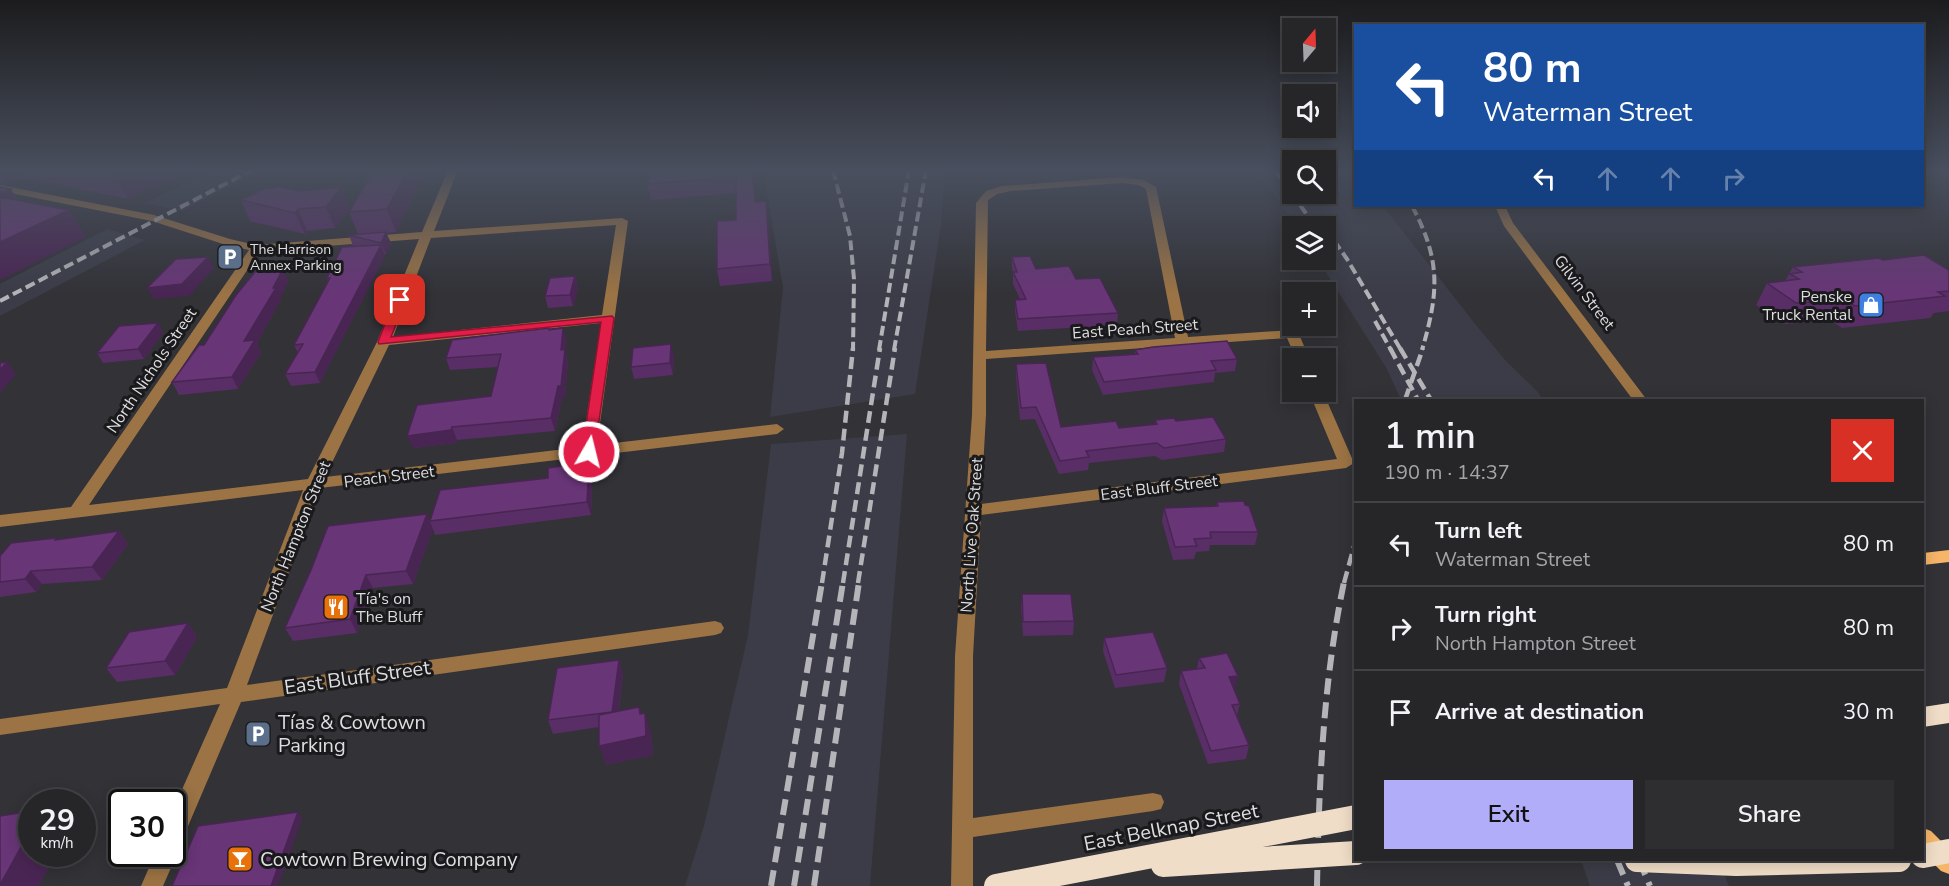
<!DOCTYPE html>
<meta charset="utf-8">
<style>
body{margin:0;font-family:"Nunito Sans",sans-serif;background:#2e2e31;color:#f1f3f6;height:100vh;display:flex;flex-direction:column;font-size:22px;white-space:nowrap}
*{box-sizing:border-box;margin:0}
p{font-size:20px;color:#a4a5a8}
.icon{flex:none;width:33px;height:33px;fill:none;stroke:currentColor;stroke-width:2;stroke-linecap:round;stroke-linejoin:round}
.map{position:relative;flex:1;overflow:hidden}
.side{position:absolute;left:1354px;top:399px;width:570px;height:462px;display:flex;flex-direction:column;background:#262629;border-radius:0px;box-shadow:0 3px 15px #0003,0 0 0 2px #424346}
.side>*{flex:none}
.hud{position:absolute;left:1354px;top:24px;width:570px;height:183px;border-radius:0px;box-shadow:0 3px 15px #0003,0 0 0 2px #424346;background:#1a4fa0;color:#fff;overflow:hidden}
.needle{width:39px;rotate:19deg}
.fabs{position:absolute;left:1282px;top:18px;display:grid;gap:12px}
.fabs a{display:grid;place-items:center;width:54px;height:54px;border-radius:0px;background:#262629;box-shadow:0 3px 15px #0003,0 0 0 2px #424346;font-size:30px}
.speed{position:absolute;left:18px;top:789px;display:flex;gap:12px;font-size:30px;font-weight:700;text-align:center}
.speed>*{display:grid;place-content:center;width:78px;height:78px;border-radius:50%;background:#262629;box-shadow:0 3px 15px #0003,0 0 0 2px #424346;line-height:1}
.speed small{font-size:15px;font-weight:400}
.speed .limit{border:3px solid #111;border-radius:9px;background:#fff;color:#111}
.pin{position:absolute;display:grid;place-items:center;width:51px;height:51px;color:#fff;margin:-26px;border-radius:12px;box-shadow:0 3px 9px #0006}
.me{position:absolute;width:66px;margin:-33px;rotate:8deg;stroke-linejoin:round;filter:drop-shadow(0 0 4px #0008)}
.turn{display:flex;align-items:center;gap:21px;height:126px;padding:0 30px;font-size:27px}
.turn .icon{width:78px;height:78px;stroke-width:2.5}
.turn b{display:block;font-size:42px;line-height:51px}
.lanes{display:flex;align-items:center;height:57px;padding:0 30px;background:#0003;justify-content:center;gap:30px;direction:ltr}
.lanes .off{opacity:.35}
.round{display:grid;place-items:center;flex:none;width:63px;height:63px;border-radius:0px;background:#2e2e31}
.headline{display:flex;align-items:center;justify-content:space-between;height:102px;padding:0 30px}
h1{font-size:36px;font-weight:600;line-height:45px}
.cta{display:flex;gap:12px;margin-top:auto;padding:12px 30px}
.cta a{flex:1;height:69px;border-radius:0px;background:#b2adf9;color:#111;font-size:24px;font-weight:600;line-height:69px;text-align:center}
.cta a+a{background:#2e2e31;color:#f1f3f6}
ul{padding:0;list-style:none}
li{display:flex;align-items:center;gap:18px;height:84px;padding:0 30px;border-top:2px solid #424346}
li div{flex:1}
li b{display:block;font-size:22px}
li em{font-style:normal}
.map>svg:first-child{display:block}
.built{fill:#3b3c47}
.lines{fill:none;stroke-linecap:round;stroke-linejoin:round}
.minor{fill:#9b7344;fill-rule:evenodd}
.major{fill:#f6b567;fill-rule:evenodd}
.highway{fill:#f0ddc7;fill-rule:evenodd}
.rail-far2{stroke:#b5b5b9;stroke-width:4;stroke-dasharray:10 4.5;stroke-linecap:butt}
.rail-far1{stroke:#b5b5b9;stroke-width:4.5;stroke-dasharray:12 6;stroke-linecap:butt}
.rail{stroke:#b5b5b9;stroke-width:6;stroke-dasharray:16 8;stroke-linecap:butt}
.highway-bridge{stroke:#f0ddc7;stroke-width:24}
.wall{fill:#592e66}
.shaded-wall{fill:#492553}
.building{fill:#683577;stroke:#492553;stroke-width:1.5}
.route{fill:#e11d48;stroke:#92132f;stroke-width:1.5}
.labels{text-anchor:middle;stroke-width:6;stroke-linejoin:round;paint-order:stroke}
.far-poi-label{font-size:14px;fill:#dedee1;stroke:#1a1a1d;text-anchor:start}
.street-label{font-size:16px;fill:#dedee1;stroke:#1a1a1d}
.poi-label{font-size:16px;fill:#dedee1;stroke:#1a1a1d;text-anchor:end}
.near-street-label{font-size:20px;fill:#dedee1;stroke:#1a1a1d}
.near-poi-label{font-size:20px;fill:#dedee1;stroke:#1a1a1d;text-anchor:start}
</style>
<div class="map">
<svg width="1949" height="886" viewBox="0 0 1949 886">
<rect width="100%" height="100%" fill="#323237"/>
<g class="built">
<path d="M214,170h49l-81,41 -38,-8z"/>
<path d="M763,170h182l-4,55 -26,169 -145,23 13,-130z"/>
<path d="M1257,170h36v24h33v-24h26l4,5v31h27l93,119 30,36 32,31 5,8h-142l-14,-31 -69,-109h8v-34h-30z"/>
<path d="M107,229l38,11 -145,76v-32z"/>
<path d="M907,434l-37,452h-185l19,-60 44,-191 23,-191z"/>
<path d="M1581,860h137l11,26h-139z"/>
</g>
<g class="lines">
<g class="minor">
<path d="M448,170h10l-24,61 188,-13 6,3 -31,224 180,-21 7,5 -7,5 -457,54 -73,197 468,-64 6,2 3,5 -3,5 -6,2 -474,67 -61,143 -6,2 3,7 -14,32h-22l14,-32h17v-42l48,-108 -220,31v-16l227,-31 76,-198 -303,37v-12l71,-8 178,-257 -26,-6 -71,-23 -152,-30v-6l154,30 76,24 26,6 166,-13zM616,225l-14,90 -209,22 38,-99zM419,239l-42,103 -69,137 -219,26 171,-254zM601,323l-19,124 -257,30 64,-132z"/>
<path d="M1122,177l22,3 12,7 32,150 104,-7 7,4 10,24h-13l-9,-20 -301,21v56l-5,89 356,-45 -28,-67h14l31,71 -8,5 -365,47 -8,141v162l180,-25 8,2 3,7 -3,7 -8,2 -180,26v49h-22l4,-230 17,-241 4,-212 10,-12 16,-5zM1122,183l16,2 8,4 29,149 -189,13 2,-151 9,-6 14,-3z"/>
<path d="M1495,206h10l8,17 134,177h-14l-129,-174z"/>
</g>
<g class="major">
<path d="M1949,550v12l-26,3v-12z"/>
<path d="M1923,828l8,3 18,18v25l-8,-3 -18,-18z"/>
</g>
<path class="highway" d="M1949,703v20l-26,4v-20z"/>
<g class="rail-far2">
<path d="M833,170l17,66 4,43 -1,71"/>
<path d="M1275,170l40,56"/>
<path d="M1412,206c29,54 27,86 10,144"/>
<path d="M1326,229l21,30 54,91"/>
<path d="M0,301l252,-131"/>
<path d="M1375,321l16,29"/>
<path d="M879,350l30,-180"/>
<path d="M894,350l32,-180"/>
</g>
<g class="rail-far1">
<path d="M1390,348l28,52"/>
<path d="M1400,348l31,52"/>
<path d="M1405,400l18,-52"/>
<path d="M822,583l20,-130 11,-105"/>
<path d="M843,583l37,-235"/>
<path d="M858,583l37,-235"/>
<path d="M1344,583l12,-44"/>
</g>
<g class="rail">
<path d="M1617,860l11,26"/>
<path d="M1639,860l11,26"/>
<path d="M771,886l51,-304"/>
<path d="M794,886l49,-304"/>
<path d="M814,886l45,-304"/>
<path d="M1317,886c2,-103 6,-204 27,-304"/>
</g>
<g class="highway-bridge">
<path d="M1923,856l26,-5"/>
<path d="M1637,860l99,4 163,-4"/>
<path d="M1163,865l193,-12"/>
<path d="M996,886l360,-69"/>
</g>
</g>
<g class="wall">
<path d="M0,170h190l-62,29 -106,-22 -15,7 -7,-1z"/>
<path d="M362,170h64l-30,62 -10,1 5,10 -5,11h-1v1l-65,128 -29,3 -6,-12 13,-21 -4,-8 34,-64 -1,-3 26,-32 -4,-11 9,-1 -9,-22 18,-31z"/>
<path d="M753,170l3,31 12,16 4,64 -52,5 -3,-17 19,-49v-27l-85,7 -4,-16z"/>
<path d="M241,200l109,8 -15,20 -28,3 -2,3 -55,-13z"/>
<path d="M1012,257l24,12 40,10 42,34 -1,12 -99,6 -3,-20v-11l5,-1 -7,-15v-12l-1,-4z"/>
<path d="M1883,260l66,10v41l-15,2 -4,5 -88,10 -11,-7 -47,3 -28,-19 11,-22 18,-2 8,-14z"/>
<path d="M575,276l3,12 -5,18 -25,2 -3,-12z"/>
<path d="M289,281l-9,16 1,2 -24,44 4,10 -23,36 -59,6 -7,-13z"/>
<path d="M158,323l5,10 -19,26 -41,4 -6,-10z"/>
<path d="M550,330l17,10 -2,11 3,10 -3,37h-3l-7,33 -98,9 -1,3 -43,5 78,-52 7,-29 -48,3 -4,-12z"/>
<path d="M1135,350l102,9 -2,12 -20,2 -1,9 -111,13 -11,-25 1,-13 42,-3z"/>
<path d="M674,357l-1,18 -39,4 -3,-12z"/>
<path d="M1016,364l45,63 58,1 36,-3v-5l21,1 50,18 -2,13 -62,8 -7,-4 -66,7 -1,7 -29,4 -24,-55 -15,1 -4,-43z"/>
<path d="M589,462l3,13 -1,40 -156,20 -2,-6 -20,55 -40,4 -16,45 -64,8 -8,-13 26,-58 119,-50z"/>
<path d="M1217,502l28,3 13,27 -3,13h-45l-1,6 -13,1 -2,7 -21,1 -11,-39 2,-13 52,-2z"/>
<path d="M119,531l9,13 -26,36 -60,4 -6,8 -36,5v-41l58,-16z"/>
<path d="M1022,594l52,27 -1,14 -50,1 -2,-28z"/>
<path d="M188,623l9,14 -22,38 -58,7 -11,-14z"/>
<path d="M1104,638l63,30 -3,14 -49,6 -12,-37z"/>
<path d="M1199,658l36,31h-1l6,15 -3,11 12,30 -3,14 -38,5 -29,-80 2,-13 16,-2z"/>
<path d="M623,673l-4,38 22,2 10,19 2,23 -47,10 -7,-38 -46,7 -5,-14z"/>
</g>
<g class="shaded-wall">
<path d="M0,170h18l4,7 -15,7 -7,-11z"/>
<path d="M119,170h71l-62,29 -14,-27z"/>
<path d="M408,170h18l-30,62 -9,-23z"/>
<path d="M341,188l9,20 -15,20 -9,-21z"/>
<path d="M0,189h11l16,27 -27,-10z"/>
<path d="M766,201l2,16 4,64 -2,-17z"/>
<path d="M298,209l9,22 -2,3 -10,-21z"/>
<path d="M69,210l17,27 -86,43v-38z"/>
<path d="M386,232l5,11 -5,11 -5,-11z"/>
<path d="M381,245l4,10 -65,128 -5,-11z"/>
<path d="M208,257l6,11 -25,28 -35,3 -7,-11z"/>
<path d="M283,269l6,12 -9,16 1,2 -24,44 4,10 -23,36 -6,-12 12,-36z"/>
<path d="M575,276l3,12 -5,18 -3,-11z"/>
<path d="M158,323l5,10 -19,26 -6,-10z"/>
<path d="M563,328l4,12 -2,11 3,10 -3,37h-3l-7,33 -4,-13z"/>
<path d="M671,344l3,13 -1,18 -3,-12z"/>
<path d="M7,362l9,12 -16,19v-23z"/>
<path d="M452,427l5,13 -1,3 -43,5 -6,-12z"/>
<path d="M589,462l3,13 -1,40 -4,-13z"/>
<path d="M427,514l6,15 -20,55 -7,-13z"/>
<path d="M119,531l9,13 -26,36 -10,-13z"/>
<path d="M31,571l11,13 -6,8 -11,-13z"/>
<path d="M366,575l7,13 -16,45 -7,-14z"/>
<path d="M188,623l9,14 -22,38 -10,-14z"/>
<path d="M619,660l4,13 -6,52 -5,-13z"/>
<path d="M1238,676l-3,13 -10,2 4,-14z"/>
<path d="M645,713l6,19 2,23 -47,10 -7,-19z"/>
<path d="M298,812l4,7 -24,67h-7z"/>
<path d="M32,827v27h24l-17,32h-39z"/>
</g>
<g class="building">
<path d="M103,170h16l-5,2z"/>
<path d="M368,170h40l-21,39 -38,3 23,-39z"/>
<path d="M651,170h101l3,32 11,-1 4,63 -53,5v-48l19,-1v-43l-89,7z"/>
<path d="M277,186l21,5 43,-3 -15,19 -28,2 -3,4 -54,-13 25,-12 5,1z"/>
<path d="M0,187l11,2 -11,4z"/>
<path d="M0,197l69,13 -69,32z"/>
<path d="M386,232l-5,11 -32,-8z"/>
<path d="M381,245l-66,127 -30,2 18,-30 -9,1 36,-67h-3l15,-31z"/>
<path d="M1924,255l25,15v21l-11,1 7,4 -90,10 -11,-6 -48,3 -29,-20 32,-4 -9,-5 12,-2 -9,-5 86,-9 4,2z"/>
<path d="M1030,256l6,13 33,-3 7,13 24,-1 18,35 -100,6 -3,-19 11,-1 -13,-27h4l-5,-15z"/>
<path d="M208,257l-26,27 -35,4 29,-29z"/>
<path d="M283,269l-10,19h3l-32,53 11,-1 -23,37 -60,5 27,-37h5l32,-50 19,-23z"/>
<path d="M575,276l-5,19 -25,1 5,-18z"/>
<path d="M158,323l-20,26 -41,4 22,-27z"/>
<path d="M549,328v2l14,-2 -2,22 4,-1 -4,37h-3l-7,32 -99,9 -1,3 -44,6 10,-31 74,-9 10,-42 -55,4 6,-18z"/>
<path d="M1227,341l10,18 -26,2 5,9 -112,12 -11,-25 45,-3 -3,-4 18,-3z"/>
<path d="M671,344l-1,19 -39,4 2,-19z"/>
<path d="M7,362l-7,8v-7z"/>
<path d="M1046,363l15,64 55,-6 3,7 38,-4 -2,-4 19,-2 2,3 37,-4 13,22 -62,9 -7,-5 -71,8 3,6 -29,4 -24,-54 -15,1 -5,-44z"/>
<path d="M589,462l-2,40 -157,19 10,-31 108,-12v-10z"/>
<path d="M1244,501l1,4 4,1 9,26h-48l1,6 -17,1 3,7 -22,1 -11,-39 54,-2 -1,-4z"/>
<path d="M427,514l-21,57 -40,4 -16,44 -65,9 26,-58 17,-44z"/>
<path d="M119,531l-27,36 -61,4 -6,8 -25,3v-26l11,-13 45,-5 -1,2z"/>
<path d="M1022,594h49l3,27 -51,1z"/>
<path d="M188,623l-23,38 -59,7 23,-36z"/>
<path d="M1153,632l14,36 -51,7 -12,-37z"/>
<path d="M1227,653l11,23 -9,1 11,27 -8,1 17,40 -38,6 -30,-80 24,-3 -6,-10z"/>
<path d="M619,660l-7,52 -64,8 9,-52z"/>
<path d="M639,707l1,7 5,-1 1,23 -47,10v-31z"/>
<path d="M32,811v16l-32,58v-69z"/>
<path d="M298,812l-27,74h-99l26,-60z"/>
</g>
<linearGradient id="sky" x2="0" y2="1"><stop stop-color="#1c1c1e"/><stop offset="0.58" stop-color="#494f5e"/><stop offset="1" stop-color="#494f5e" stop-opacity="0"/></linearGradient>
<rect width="1949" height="294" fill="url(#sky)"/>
<path class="route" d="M400,296l6,4 -15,37 221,-21 2,2 -20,137h-10l-2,-3 19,-130 -222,22 -1,-2 16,-42z"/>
<defs>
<g id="parking-square" transform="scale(1.35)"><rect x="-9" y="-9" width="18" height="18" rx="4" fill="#5c6f8a" stroke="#1a1a1d"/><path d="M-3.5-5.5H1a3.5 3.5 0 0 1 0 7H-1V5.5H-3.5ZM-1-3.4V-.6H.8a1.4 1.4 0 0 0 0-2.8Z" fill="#fff"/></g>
<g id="shop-square" transform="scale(1.35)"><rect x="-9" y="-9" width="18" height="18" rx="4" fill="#3f7fe0" stroke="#1a1a1d"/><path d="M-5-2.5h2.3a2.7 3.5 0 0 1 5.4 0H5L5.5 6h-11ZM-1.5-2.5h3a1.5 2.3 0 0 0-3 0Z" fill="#fff"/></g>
<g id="restaurant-square" transform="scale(1.35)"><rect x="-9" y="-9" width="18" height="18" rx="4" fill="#e8710a" stroke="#1a1a1d"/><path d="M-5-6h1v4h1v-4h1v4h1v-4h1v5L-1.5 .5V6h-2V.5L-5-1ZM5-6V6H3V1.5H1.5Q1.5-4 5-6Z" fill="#fff"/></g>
<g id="bar-square" transform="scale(1.35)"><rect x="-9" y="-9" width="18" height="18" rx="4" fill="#e8710a" stroke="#1a1a1d"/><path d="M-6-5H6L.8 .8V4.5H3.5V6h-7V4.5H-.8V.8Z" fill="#fff"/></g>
</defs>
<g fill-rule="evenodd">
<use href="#parking-square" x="230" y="257"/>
<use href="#shop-square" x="1871" y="305"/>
<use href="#restaurant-square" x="336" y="607"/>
<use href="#parking-square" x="258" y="734"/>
<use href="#bar-square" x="240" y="859"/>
</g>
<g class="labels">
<g class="far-poi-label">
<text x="250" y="254">The Harrison<tspan x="250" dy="16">Annex Parking</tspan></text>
</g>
<g class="street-label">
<text transform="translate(1585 292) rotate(53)" y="6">Gilvin Street</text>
<text transform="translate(1135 328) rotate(-4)" y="6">East Peach Street</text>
<text transform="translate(151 370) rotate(-56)" y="6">North Nichols Street</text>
<text transform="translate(389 476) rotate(-7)" y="6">Peach Street</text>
<text transform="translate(1159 487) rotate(-7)" y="6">East Bluff Street</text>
<text transform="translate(971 535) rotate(-86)" y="6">North Live Oak Street</text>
<text transform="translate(295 536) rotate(-68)" y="6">North Hampton Street</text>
</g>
<g class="poi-label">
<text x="1852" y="302">Penske<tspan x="1852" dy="18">Truck Rental</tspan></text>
<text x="356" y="604" text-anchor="start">Tía's on<tspan x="356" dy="18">The Bluff</tspan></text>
</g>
<g class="near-street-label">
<text transform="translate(357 677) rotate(-8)" y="7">East Bluff Street</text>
<text transform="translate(1171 827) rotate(-11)" y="7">East Belknap Street</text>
</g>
<g class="near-poi-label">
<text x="278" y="729">Tías &amp; Cowtown<tspan x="278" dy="23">Parking</tspan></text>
<text x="260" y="866">Cowtown Brewing Company</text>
</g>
</g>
</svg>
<div class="fabs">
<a><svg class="needle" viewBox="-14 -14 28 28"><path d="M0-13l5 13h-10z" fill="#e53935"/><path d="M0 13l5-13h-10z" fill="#a4a5a8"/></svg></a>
<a><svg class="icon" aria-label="sound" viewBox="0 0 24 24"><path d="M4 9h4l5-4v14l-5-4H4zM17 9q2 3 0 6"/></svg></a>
<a><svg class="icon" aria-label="search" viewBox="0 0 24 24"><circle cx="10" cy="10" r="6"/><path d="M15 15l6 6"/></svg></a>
<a><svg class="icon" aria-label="layers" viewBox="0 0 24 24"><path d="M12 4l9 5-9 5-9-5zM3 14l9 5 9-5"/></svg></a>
<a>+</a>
<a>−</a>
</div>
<div class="speed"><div>29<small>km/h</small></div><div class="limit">30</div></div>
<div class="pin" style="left:400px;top:300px;background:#d93025"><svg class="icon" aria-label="arrive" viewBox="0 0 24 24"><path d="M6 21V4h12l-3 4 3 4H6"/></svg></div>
<svg class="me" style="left:589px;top:452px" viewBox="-20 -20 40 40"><circle r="17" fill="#e11d48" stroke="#fff" stroke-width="3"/><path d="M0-11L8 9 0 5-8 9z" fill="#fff"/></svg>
<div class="hud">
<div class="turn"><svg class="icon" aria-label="left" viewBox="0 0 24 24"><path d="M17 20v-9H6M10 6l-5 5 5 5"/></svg><div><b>80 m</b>Waterman Street</div></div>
<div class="lanes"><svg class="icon" aria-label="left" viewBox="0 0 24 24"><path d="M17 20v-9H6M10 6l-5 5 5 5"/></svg><svg class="icon off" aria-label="ahead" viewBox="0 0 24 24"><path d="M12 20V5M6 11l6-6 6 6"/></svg><svg class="icon off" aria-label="ahead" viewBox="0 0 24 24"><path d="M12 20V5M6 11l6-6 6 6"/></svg><svg class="icon off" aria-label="right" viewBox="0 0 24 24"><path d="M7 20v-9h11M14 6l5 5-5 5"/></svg></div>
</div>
<section class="side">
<div class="headline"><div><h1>1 min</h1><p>190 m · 14:37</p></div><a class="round" style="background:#d93025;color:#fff"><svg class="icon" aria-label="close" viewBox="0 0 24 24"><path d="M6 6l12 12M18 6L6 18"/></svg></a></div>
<ul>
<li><svg class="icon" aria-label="left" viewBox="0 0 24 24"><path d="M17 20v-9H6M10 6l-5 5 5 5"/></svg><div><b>Turn left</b><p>Waterman Street</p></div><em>80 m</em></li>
<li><svg class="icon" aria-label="right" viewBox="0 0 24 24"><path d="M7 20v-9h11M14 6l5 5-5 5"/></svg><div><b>Turn right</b><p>North Hampton Street</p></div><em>80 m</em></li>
<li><svg class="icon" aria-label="arrive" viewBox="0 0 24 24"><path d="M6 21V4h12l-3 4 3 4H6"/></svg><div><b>Arrive at destination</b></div><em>30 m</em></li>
</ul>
<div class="cta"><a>Exit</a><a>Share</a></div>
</section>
</div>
